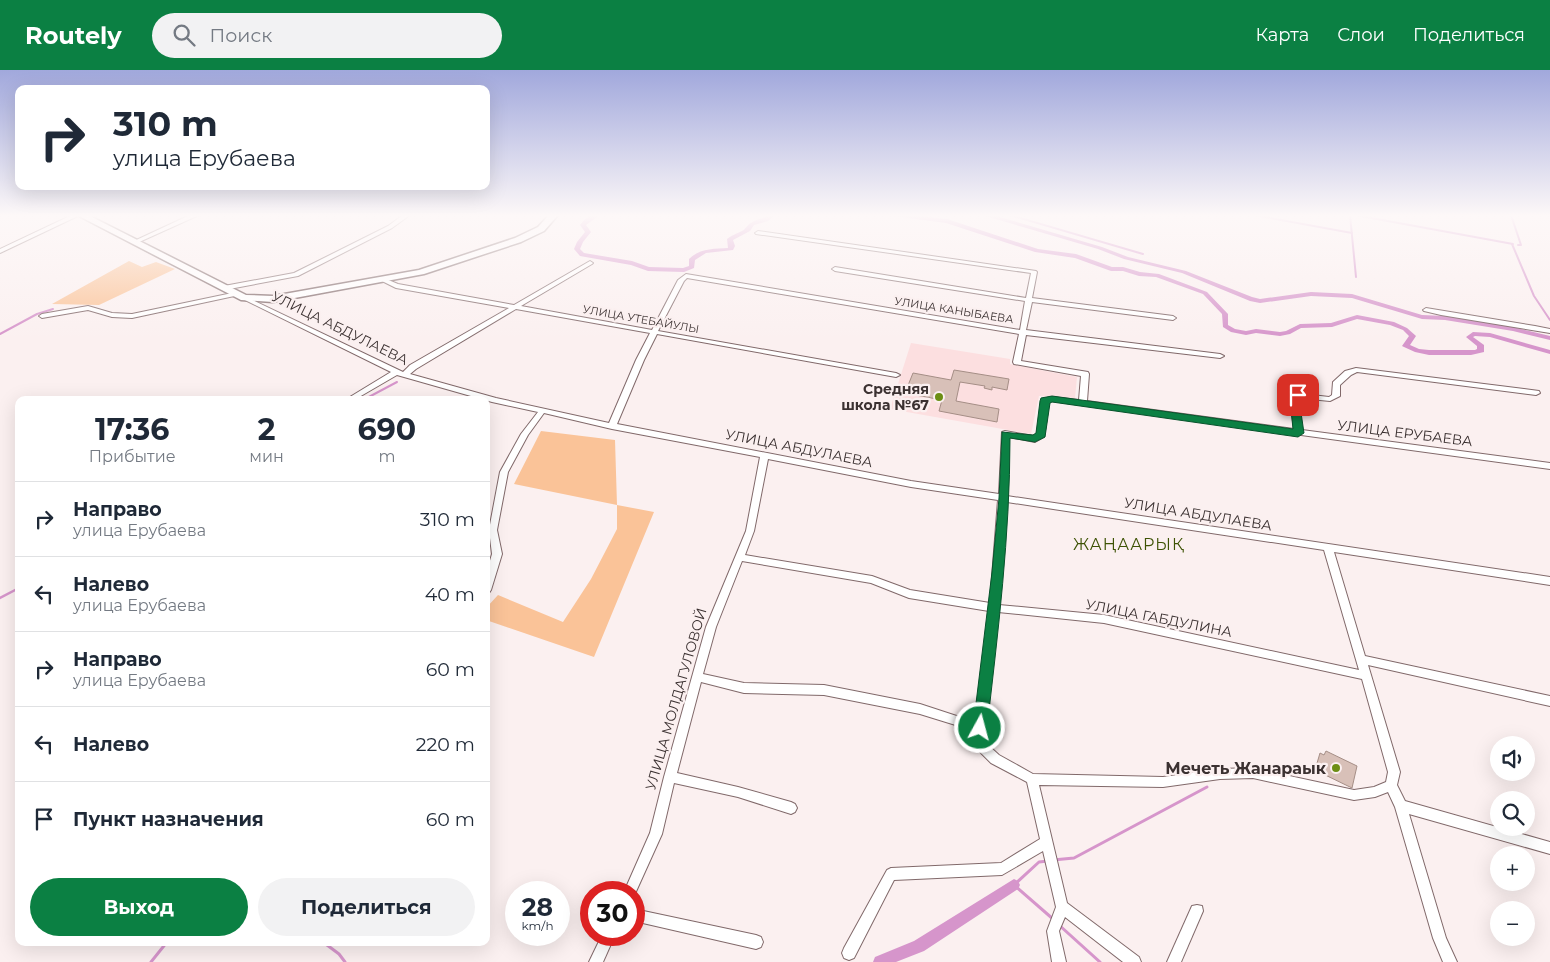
<!DOCTYPE html>
<html lang="ru">
<meta charset="utf-8">
<style>
body{margin:0;font-family:Montserrat,sans-serif;background:#f2f2f3;color:#1f2937;height:100vh;display:flex;flex-direction:column;font-size:19px;white-space:nowrap}
*{box-sizing:border-box;margin:0}
p{font-size:16px;color:#747a83}
.icon{flex:none;width:28px;height:28px;fill:none;stroke:currentColor;stroke-width:2;stroke-linecap:round;stroke-linejoin:round}
.map{position:relative;flex:1;overflow:hidden}
.details{position:absolute;left:15px;top:326px;width:475px;height:550px;display:flex;flex-direction:column;background:#fff;border-radius:10px;box-shadow:0 5px 20px #0002}
.details>*{flex:none}
.banner{position:absolute;left:15px;top:15px;width:475px;height:105px;border-radius:10px;box-shadow:0 5px 20px #0002;background:#fff;color:#1f2937;overflow:hidden}
.controls{position:absolute;left:1490px;top:666px;display:grid;gap:10px}
.controls a{display:grid;place-items:center;width:45px;height:45px;border-radius:50%;background:#fff;box-shadow:0 5px 20px #0002;font-size:25px}
.speed{position:absolute;left:505px;top:811px;display:flex;gap:10px;font-size:25px;font-weight:700;text-align:center}
.speed>*{display:grid;place-content:center;width:65px;height:65px;border-radius:50%;background:#fff;box-shadow:0 5px 20px #0002;line-height:1}
.speed small{font-size:12px;font-weight:400}
.speed .limit{border:8px solid #d22;background:#fff;color:#111}
.pin{position:absolute;display:grid;place-items:center;width:42px;height:42px;color:#fff;margin:-21px;border-radius:10px;box-shadow:0 2px 8px #0006}
.me{position:absolute;width:55px;margin:-28px;rotate:7deg;stroke-linejoin:round;filter:drop-shadow(0 0 4px #0008)}
.turn{display:flex;align-items:center;gap:18px;height:105px;padding:0 15px;font-size:22px}
.turn .icon{width:65px;height:65px;stroke-width:2.5}
.turn b{display:block;font-size:35px;line-height:42px}
.eta{display:flex;justify-content:space-evenly;align-items:center;height:85px;text-align:center}
.eta b{font-size:30px;font-weight:700;line-height:35px}
.action{display:flex;gap:10px;margin-top:auto;padding:10px 15px}
.action a{flex:1;height:58px;border-radius:30px;background:#0b8043;color:#fff;font-size:20px;font-weight:700;line-height:58px;text-align:center}
.action a+a{background:#f2f2f3;color:#1f2937}
ul{padding:0;list-style:none}
li{display:flex;align-items:center;gap:15px;height:75px;padding:0 15px;border-top:1px solid #e0e1e3}
li div{flex:1}
li b{display:block;font-size:19px}
li em{font-style:normal}
header{display:flex;align-items:center;gap:30px;box-sizing:border-box;height:70px;padding:0 25px;background:#0b8043;color:#fff}
header strong{font-size:24px}
nav{display:flex;gap:28px;margin-inline-start:auto;font-size:18px}
.search{width:350px;height:45px;background:#f2f2f3;display:flex;align-items:center;gap:12px;box-sizing:border-box;padding:0 18px;border-radius:28px;color:#747a83;font-size:19px}
.map>svg:first-child{display:block}
.built{fill:#fcdfe0}
.green{fill:#fac398}
.lines{fill:none;stroke-linecap:round;stroke-linejoin:round}
.stream-far2{stroke:#d695cb;stroke-width:2}
.stream-far1{stroke:#d695cb;stroke-width:2.5}
.stream{stroke:#d695cb;stroke-width:3}
.canal{fill:#d695cb;fill-rule:evenodd}
.building{fill:#d8c0b8;stroke:#a58e86}
.street-casing{stroke:#81696a;stroke-width:2}
.secondary-casing{stroke:#81696a;stroke-width:3}
.street{fill:#fff;fill-rule:evenodd}
.secondary{fill:#fff;fill-rule:evenodd}
.route{fill:#0b8043;stroke:#07532c}
.poi-dot{fill:#6c8e14;stroke:#fbf0f0;stroke-width:2}
.labels{text-anchor:middle;stroke-width:4.5;stroke-linejoin:round;paint-order:stroke}
.far-street-label{font-size:11px;fill:#3b3131;stroke:#fbf0f0}
.street-label{font-size:14px;fill:#3b3131;stroke:#fbf0f0}
.poi-label{font-size:14px;font-weight:bold;fill:#3b3131;stroke:#fbf0f0;text-anchor:end}
.quarter-label{font-size:16px;letter-spacing:1px;fill:#3e5305;stroke:#fbf0f0}
.near-poi-label{font-size:16px;font-weight:bold;fill:#3b3131;stroke:#fbf0f0;text-anchor:end}
</style>
<header>
<strong>Routely</strong>
<div class="search"><svg class="icon" aria-label="search" viewBox="0 0 24 24"><circle cx="10" cy="10" r="6"/><path d="M15 15l6 6"/></svg>Поиск</div>
<nav><a>Карта</a><a>Слои</a><a>Поделиться</a></nav>
</header>
<div class="map">
<svg width="1550" height="892" viewBox="0 0 1550 892">
<rect width="100%" height="100%" fill="#fbf0f0"/>
<path class="built" d="M911,273l99,16v5l67,13 -2,21 -36,-2 -8,38 -141,-25z"/>
<g class="green">
<path d="M129,191l13,6 14,-5 19,7 -76,36 -47,-1z"/>
<path d="M541,361l74,9 2,65 37,7 -60,145 -108,-37v-12l12,-13 65,27 28,-43 26,-50v-24l-103,-21z"/>
</g>
<g class="lines">
<g class="stream-far2">
<path d="M766,145v5"/>
<path d="M1010,145l133,39"/>
<path d="M1254,145l98,18"/>
<path d="M1350,145l6,62"/>
<path d="M1355,145l158,29"/>
<path d="M1511,145l10,30h-3"/>
<path d="M1512,174l22,52 16,24"/>
<path d="M0,264l37,-20 16,-5"/>
<path d="M365,329l32,-17"/>
</g>
<g class="stream-far1">
<path d="M364,330l3,-2"/>
<path d="M0,528l19,-10"/>
<path d="M486,532l2,-2"/>
</g>
<g class="stream">
<path d="M1053,790l21,-2 133,-71"/>
<path d="M1048,791l-9,1 -25,23 39,34"/>
<path d="M1059,855l41,37"/>
<path d="M323,872l16,12 6,8"/>
<path d="M151,892l16,-20"/>
</g>
<g class="canal">
<path d="M592,145h8l-14,10 5,7 -8,10 -3,7 4,4 48,8 17,6 34,1 6,-2v-7c11,-11 25,-10 39,-11l-1,-9c5,-4 9,-5 15,-8 4,-2 5,-6 9,-8 3,-3 20,-8 24,-8l-7,6 -14,4 -4,6 -17,9 2,6 -2,4 -27,3 -11,7 -1,8 -10,4 -36,-1 -17,-6 -51,-9 -6,-7 3,-7 8,-10 -5,-7 4,-5z"/>
<path d="M886,145h23l38,4 91,30 38,5 36,13h11l17,5 19,2 48,18 21,22v11l7,4 11,2 10,-2 24,3 6,-1 14,-7 31,-1 26,-8 37,7 13,6 9,8 -6,9 9,4 10,1h46l2,-1v-3l-11,-9 7,-5 17,1 60,17v4l-60,-17 -15,-1 -2,1 11,8v7l-13,3h-42l-14,-3 -11,-5 -2,-1 7,-10 -6,-6 -13,-5 -33,-6 -25,8 -31,1 -11,6 -10,2 -24,-3 -10,2 -15,-3 -8,-5 -1,-13 -19,-20 -47,-17 -17,-1 -16,-5h-12l-36,-13 -40,-6 -89,-29z"/>
<path d="M982,145h11l109,32 26,10 58,14 66,26 8,2 51,-7 41,2 70,21 23,1 68,11 37,9v4l-37,-9 -68,-11 -23,-1 -70,-21 -41,-2 -51,7 -10,-2 -68,-28 -58,-14 -26,-10z"/>
<path d="M1014,809l4,2 2,4 -2,4 -94,62 -28,11h-23l2,-5 39,-16z"/>
</g>
</g>
<g class="building">
<path d="M954,300l55,9 -2,11 -15,-3v3l-8,-2 1,-2 -25,-4 -4,19 43,8 -2,13 -58,-11 3,-11 -37,-7 8,-20 38,7z"/>
<path d="M1326,681l31,15 -5,22 -37,-18 5,-17 4,2z"/>
</g>
<g class="lines">
<g class="street-casing">
<g id="street">
<path d="M72,145h8l-80,38v-4z"/>
<path d="M190,145h9l-62,28 -5,-1z"/>
<path d="M403,145h7l-18,13 -94,48 -74,14 -3,-2 3,-2 70,-13 94,-47z"/>
<path d="M758,161l278,40 1,1 -5,26 141,18 3,2 -3,2 -141,-18 -6,28 194,24 4,2 -4,2 -194,-23 -5,26 67,11 1,2 -2,27 207,28 -4,-30 5,-6 34,4 3,-2 1,-13 12,-11 11,-3 183,23 1,2 -4,2 -179,-23 -6,3 -11,10v11l-10,5 -30,-3 -2,1 4,31 248,33v6l-498,-68 -3,1 -5,35 -9,5 -26,-5 -2,59 543,81v8l-216,-33 31,104 185,40v10l-182,-41 32,107 -3,13 8,16 145,41v12l-141,-40 37,124 11,24h-14l-10,-24 -38,-131 -7,-15 -13,5 -21,3 -101,-22 -33,1 -57,8 -124,-2 28,118 72,54 2,5h-18l-58,-45 -6,14 7,31h-14l-5,-31 9,-24 -13,-56 -41,24 -108,5 -40,78 -5,2 -5,-2 -2,-5 2,-5 43,-78 4,-2 110,-5 39,-24 -13,-57 -36,-19 -12,-12 -4,-20 -55,-17 -96,-19 -80,-2 -43,-11 -24,91 61,14 53,15 4,2 2,4 -2,4 -4,2 -53,-17 -64,-14 -12,51 -28,62v-4h-10l26,-59 14,-56 42,-150 40,-96 14,-74 -148,-28 -68,-16 -16,22 -20,37 -11,58 5,24 -11,36 -2,3 -3,1v-20l6,-20 -3,-24 11,-58 21,-38 17,-22 -46,-10 -95,-27 -43,25h-9l46,-28 -150,-74 3,-2 2,1 157,75 7,-7 99,-57 -113,-20 -14,-7v-2h4l12,5 116,21 76,-44 3,2 -1,1 -71,42 131,24 26,-50 8,-6 334,56 5,-29 -190,-30 -3,-2 3,-2 191,31 5,-25 -275,-39 -1,-1zM687,208l332,56 -6,28 1,2 67,12 -2,24 -27,-3 -10,2 -5,35 -3,2 -29,-5 -3,1 -3,62 -88,-13 -294,-57 27,-64 13,-26 239,43 4,-2 -4,-2 -238,-42 26,-50zM516,239l134,24 -14,27 -27,63 -113,-25 -86,-24 6,-5zM768,389l143,28 87,13 -8,103 -80,-13 -38,-14 -127,-21 9,-24zM1007,432l317,48 35,120 -255,-55 -105,-10zM742,491l129,22 38,15 80,13 -14,111 -55,-18 -96,-19 -80,-2 -41,-9 13,-47zM998,542l106,11 258,56 26,93 -2,10 -12,5 -20,3 -101,-22 -33,1 -57,8 -130,-3 -34,-19 -11,-10 -3,-17z"/>
<path d="M237,222l3,2 -1,1 -107,23 -20,-1 -24,-7 -46,8 -3,-2 3,-2 46,-8 24,7 20,1z"/>
<path d="M1426,238l109,18 15,3v4l-109,-18 -17,-4 -1,-1z"/>
<path d="M1197,835l5,1 1,5 -22,51h-14l25,-56z"/>
<path d="M634,839l122,26 5,2 2,5 -2,5 -5,2 -122,-28z"/>
<path d="M602,865h13l-12,27h-14z"/>
</g>
</g>
<g class="secondary-casing">
<path id="secondary" d="M77,145h11l158,80 27,1 146,-26 96,-32 23,-11 11,-12h9l-14,16 -23,11 -97,32 -151,28 -32,-2z"/>
</g>
<use href="#street" class="street"/>
<use href="#secondary" class="secondary"/>
</g>
<linearGradient id="sky" x2="0" y2="1"><stop stop-color="#a1a8dc"/><stop offset="0.54" stop-color="#fdf8f8"/><stop offset="1" stop-color="#fdf8f8" stop-opacity="0"/></linearGradient>
<rect width="1550" height="270" fill="url(#sky)"/>
<path class="route" d="M1298,322l5,3 -4,4 5,34 -6,4 -246,-35 -2,1 -5,34 -10,5 -25,-4c0,98 -12,194 -23,290l-2,5 -5,2 -5,-2 -2,-5 19,-156 7,-74 3,-66 31,3 3,-2 4,-32 1,-3 11,-2 241,33 -3,-30 5,-6z"/>
<g class="poi-dot">
<circle cx="939" cy="327" r="5"/>
<circle cx="1336" cy="698" r="5"/>
</g>
<g class="labels">
<g class="far-street-label">
<text transform="translate(954 240) rotate(9)" y="4">УЛИЦА КАНЫБАЕВА</text>
<text transform="translate(641 249) rotate(10)" y="4">УЛИЦА УТЕБАЙУЛЫ</text>
</g>
<g class="street-label">
<text transform="translate(340 258) rotate(26)" y="5">УЛИЦА АБДУЛАЕВА</text>
<text transform="translate(1405 363) rotate(7)" y="5">УЛИЦА ЕРУБАЕВА</text>
<text transform="translate(799 378) rotate(11)" y="5">УЛИЦА АБДУЛАЕВА</text>
<text transform="translate(1198 444) rotate(9)" y="5">УЛИЦА АБДУЛАЕВА</text>
<text transform="translate(1159 548) rotate(11)" y="5">УЛИЦА ГАБДУЛИНА</text>
<text transform="translate(676 629) rotate(-74)" y="5">УЛИЦА МОЛДАГУЛОВОЙ</text>
</g>
<g class="poi-label">
<text x="929" y="324">Средняя<tspan x="929" dy="16">школа №67</tspan></text>
</g>
<g class="quarter-label">
<text x="1129" y="480">ЖАҢААРЫҚ</text>
</g>
<g class="near-poi-label">
<text x="1326" y="704">Мечеть Жанараык</text>
</g>
</g>
</svg>
<div class="controls">
<a><svg class="icon" aria-label="sound" viewBox="0 0 24 24"><path d="M4 9h4l5-4v14l-5-4H4zM17 9q2 3 0 6"/></svg></a>
<a><svg class="icon" aria-label="search" viewBox="0 0 24 24"><circle cx="10" cy="10" r="6"/><path d="M15 15l6 6"/></svg></a>
<a>+</a>
<a>−</a>
</div>
<div class="speed"><div>28<small>km/h</small></div><div class="limit">30</div></div>
<div class="pin" style="left:1298px;top:325px;background:#d93025"><svg class="icon" aria-label="arrive" viewBox="0 0 24 24"><path d="M6 21V4h12l-3 4 3 4H6"/></svg></div>
<svg class="me" style="left:980px;top:658px" viewBox="-20 -20 40 40"><circle r="17" fill="#0b8043" stroke="#fff" stroke-width="3"/><path d="M0-11L8 9 0 5-8 9z" fill="#fff"/></svg>
<div class="banner">
<div class="turn"><svg class="icon" aria-label="right" viewBox="0 0 24 24"><path d="M7 20v-9h11M14 6l5 5-5 5"/></svg><div><b>310 m</b>улица Ерубаева</div></div>
</div>
<section class="details">
<div class="eta">
<div><b>17:36</b><p>Прибытие</p></div>
<div><b>2</b><p>мин</p></div>
<div><b>690</b><p>m</p></div>
</div>
<ul>
<li><svg class="icon" aria-label="right" viewBox="0 0 24 24"><path d="M7 20v-9h11M14 6l5 5-5 5"/></svg><div><b>Направо</b><p>улица Ерубаева</p></div><em>310 m</em></li>
<li><svg class="icon" aria-label="left" viewBox="0 0 24 24"><path d="M17 20v-9H6M10 6l-5 5 5 5"/></svg><div><b>Налево</b><p>улица Ерубаева</p></div><em>40 m</em></li>
<li><svg class="icon" aria-label="right" viewBox="0 0 24 24"><path d="M7 20v-9h11M14 6l5 5-5 5"/></svg><div><b>Направо</b><p>улица Ерубаева</p></div><em>60 m</em></li>
<li><svg class="icon" aria-label="left" viewBox="0 0 24 24"><path d="M17 20v-9H6M10 6l-5 5 5 5"/></svg><div><b>Налево</b></div><em>220 m</em></li>
<li><svg class="icon" aria-label="arrive" viewBox="0 0 24 24"><path d="M6 21V4h12l-3 4 3 4H6"/></svg><div><b>Пункт назначения</b></div><em>60 m</em></li>
</ul>
<div class="action"><a>Выход</a><a>Поделиться</a></div>
</section>
</div>
